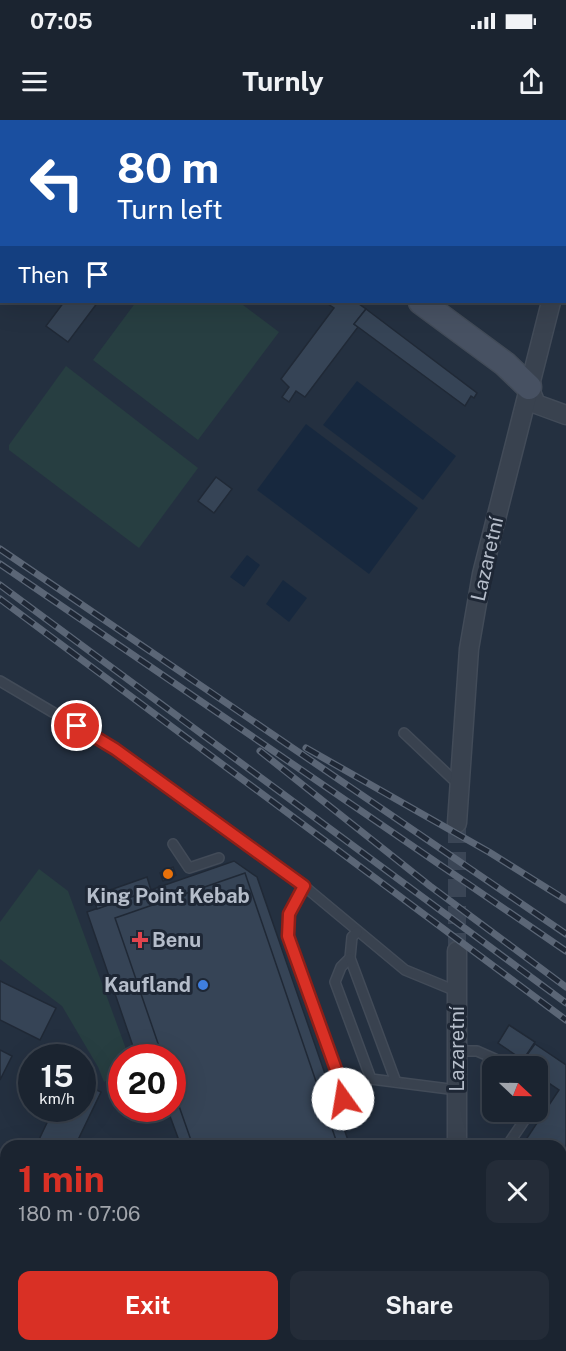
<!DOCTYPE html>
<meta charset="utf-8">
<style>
body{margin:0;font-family:"Public Sans",sans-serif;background:#242c38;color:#f1f3f6;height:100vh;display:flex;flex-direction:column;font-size:22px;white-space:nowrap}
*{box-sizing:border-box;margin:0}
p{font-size:20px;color:#a0a4ab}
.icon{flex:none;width:33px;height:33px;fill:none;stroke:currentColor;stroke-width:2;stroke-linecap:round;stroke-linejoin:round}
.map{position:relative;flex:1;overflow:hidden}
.drawer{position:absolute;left:0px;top:1020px;width:567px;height:212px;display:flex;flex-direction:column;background:#1b2430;border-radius:18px 18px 0 0;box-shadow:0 6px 24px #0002,0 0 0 2px #39414c}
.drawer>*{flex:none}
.hud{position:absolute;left:0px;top:0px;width:567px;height:183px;box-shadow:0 6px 24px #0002,0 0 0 2px #39414c;background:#1a4fa0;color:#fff;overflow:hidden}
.needle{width:39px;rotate:112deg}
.controls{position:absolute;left:482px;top:936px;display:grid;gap:12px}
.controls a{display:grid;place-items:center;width:66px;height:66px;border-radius:12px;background:#1b2430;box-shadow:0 6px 24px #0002,0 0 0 2px #39414c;font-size:30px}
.speed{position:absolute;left:18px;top:924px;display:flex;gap:12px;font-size:30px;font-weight:700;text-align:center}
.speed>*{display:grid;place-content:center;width:78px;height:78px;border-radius:50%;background:#1b2430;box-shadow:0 6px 24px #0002,0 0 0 2px #39414c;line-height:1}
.speed small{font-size:15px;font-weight:400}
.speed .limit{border:9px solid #d22;background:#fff;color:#111}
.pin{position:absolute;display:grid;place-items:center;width:51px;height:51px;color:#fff;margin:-26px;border:3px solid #fff;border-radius:50%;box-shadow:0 2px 6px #0007}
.me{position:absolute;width:66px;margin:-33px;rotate:347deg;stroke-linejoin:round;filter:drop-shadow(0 0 4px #0008)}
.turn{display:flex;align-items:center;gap:21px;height:126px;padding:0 18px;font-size:27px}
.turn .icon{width:78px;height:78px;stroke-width:2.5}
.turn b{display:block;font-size:42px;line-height:51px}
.then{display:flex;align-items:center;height:57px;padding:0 18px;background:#0003;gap:12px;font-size:22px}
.round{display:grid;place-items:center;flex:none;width:63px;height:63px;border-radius:12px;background:#242c38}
.overview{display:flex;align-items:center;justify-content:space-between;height:102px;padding:0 18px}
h1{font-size:36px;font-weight:700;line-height:45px;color:#d93025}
.button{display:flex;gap:12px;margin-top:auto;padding:12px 18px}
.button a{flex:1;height:69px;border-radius:12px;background:#d93025;color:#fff;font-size:24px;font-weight:700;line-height:69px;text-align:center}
.button a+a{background:#242c38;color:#f1f3f6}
.status{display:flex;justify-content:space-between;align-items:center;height:42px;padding:0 30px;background:#1b2430;direction:ltr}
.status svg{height:16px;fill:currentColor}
header{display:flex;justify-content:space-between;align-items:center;height:78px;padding:0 18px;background:#1b2430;font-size:27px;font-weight:700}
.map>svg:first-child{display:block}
.green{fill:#273e41}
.water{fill:#17283e}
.building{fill:#364456;stroke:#202936;stroke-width:1.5}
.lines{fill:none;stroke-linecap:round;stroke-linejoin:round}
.street-tunnel{stroke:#3a4555;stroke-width:18;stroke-dasharray:18 9;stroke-linecap:butt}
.lane-casing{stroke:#424b58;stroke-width:12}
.street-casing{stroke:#424b58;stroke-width:21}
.secondary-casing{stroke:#424b58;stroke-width:27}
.lane{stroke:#39424f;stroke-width:9}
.street{stroke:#39424f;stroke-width:18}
.secondary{stroke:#475162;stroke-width:24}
.tram{stroke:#5b6676;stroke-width:1.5}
.rail-casing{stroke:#5b6676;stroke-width:7}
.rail{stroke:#1e2735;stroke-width:4.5;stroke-dasharray:14;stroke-linecap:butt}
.route-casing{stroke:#8d1f18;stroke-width:15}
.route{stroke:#d93025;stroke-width:10}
.food-dot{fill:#e8710a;stroke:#1e2735;stroke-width:2}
.health-dot{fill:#e0444e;stroke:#1e2735;stroke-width:2}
.shop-dot{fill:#3f7fe0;stroke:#1e2735;stroke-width:2}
.labels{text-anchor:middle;stroke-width:6;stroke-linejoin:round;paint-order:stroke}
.street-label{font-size:20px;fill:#b5bdca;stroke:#1e2735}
.poi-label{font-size:20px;font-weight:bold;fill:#b5bdca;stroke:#1e2735}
</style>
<div class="status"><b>07:05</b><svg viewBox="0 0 49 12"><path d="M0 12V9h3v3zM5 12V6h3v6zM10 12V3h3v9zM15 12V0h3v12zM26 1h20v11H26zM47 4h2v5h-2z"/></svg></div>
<header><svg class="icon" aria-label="menu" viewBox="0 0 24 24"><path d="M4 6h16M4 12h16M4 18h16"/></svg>Turnly<svg class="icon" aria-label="share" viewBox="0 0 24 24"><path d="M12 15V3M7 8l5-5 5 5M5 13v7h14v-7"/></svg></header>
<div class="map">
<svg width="566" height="1231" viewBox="0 0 566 1231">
<rect width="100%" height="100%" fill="#243040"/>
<g class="green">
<path d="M136,182h103l40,30 -81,108 -105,-80z"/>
<path d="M66,246l132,102 -59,80 -130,-98v-5z"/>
<path d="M39,749l29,22 61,166 -7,1 -1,17 -17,7 -6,-15 -36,-61 -62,-47v-37z"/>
</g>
<g class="water">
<path d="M357,261l99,75 -33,44 -100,-75z"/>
<path d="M306,304l112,84 -49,66 -112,-84z"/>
<path d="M247,435l13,10 -16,22 -14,-10z"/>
<path d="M283,460l24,18 -18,24 -23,-18z"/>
</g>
<g class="building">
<path d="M293,0h67l2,2h-67z"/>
<path d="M64,182h34l-30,40 -22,-16z"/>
<path d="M325,182h31l10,7 -12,15 4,3 -53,70 -9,-6 -7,11 -7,-5 7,-10 -8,-8 53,-71z"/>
<path d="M366,189l111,84 -3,5 -3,-2 -6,10 -107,-79 -4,-3z"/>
<path d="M216,357l16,12 -18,24 -16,-12z"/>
<path d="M234,741l23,16 93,269h-169l-14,-38h5v-50h-35l-50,-146z"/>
<path d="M173,747l3,8 -13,6 -3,-8z"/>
<path d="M245,753l93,273h-145l-21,-60v-28h-9l-48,-140z"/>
<path d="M147,757l4,13 -54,19 -4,-13z"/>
<path d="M0,861l56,27 -16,32 -40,-20z"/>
<path d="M509,905l26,17 -12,18 -25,-17z"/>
<path d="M535,924l31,21v111l-5,-2v-28h-29l-7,-5 34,-51 -22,-15v-9h-11l-5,-3z"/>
<path d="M0,930l12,6 -12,24z"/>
<path d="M82,963l19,9 -26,54h-39l18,-38h28z"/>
<path d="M561,1116l5,3v43l-5,-2z"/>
<path d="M27,1226h36l-2,5h-37z"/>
<path d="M87,1226h55l11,5h-69z"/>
</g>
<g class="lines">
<path class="street-tunnel" d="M457,831v-128"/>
<g class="lane-casing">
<g id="lane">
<path d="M378,0l1,2"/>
<path d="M506,2l3,-2"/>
<path d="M559,2l1,-2"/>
<path d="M0,561l115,68 189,137 101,84 51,21"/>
<path d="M404,613l55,52"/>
<path d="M173,724l16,24 30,-10"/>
<path d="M304,766l-15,28 -1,22 55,152v11l-6,10"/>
<path d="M357,812l-5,5 -2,21 -9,9 -6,15 36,97 86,11"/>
<path d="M350,838l46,124"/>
<path d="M457,931h20l34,15"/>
<path d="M537,965l7,5 -7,11"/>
<path d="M507,1026l23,-34"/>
<path d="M561,1091l5,3"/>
</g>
</g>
<g class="street-casing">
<g id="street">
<path d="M566,123v-2"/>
<path d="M529,267l7,17 30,11"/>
<path d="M457,703l12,-174 13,-75 69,-272"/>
<path d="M457,831v195"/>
<path d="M0,1096l6,3"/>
<path d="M269,1226l11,5"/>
<path d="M403,1231l4,-5"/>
</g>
</g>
<g class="secondary-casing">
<g id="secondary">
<path d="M169,0l2,2"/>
<path d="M75,2l1,-2"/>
<path d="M0,154l2,-3"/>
<path d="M421,182l84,62 24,23"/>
</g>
</g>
<use href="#lane" class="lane"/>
<use href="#street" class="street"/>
<use href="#secondary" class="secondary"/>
<g class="tram">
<path d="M71,2v-2"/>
<path d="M81,2l1,-2"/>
<path d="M0,145l2,-3"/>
<path d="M0,164l2,-3"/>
</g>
<g class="rail-casing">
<g id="rail">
<path d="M0,429l566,385"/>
<path d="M0,444l566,387"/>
<path d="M0,465l566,418"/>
<path d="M0,479l566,421"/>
<path d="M306,628l183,104 77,48"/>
<path d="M260,631l170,135 136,101"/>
</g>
</g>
<use href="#rail" class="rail"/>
</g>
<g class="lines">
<g class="route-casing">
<path id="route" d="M77,606l38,23 189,137 -15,28 -1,22 55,153v10"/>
</g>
<use href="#route" class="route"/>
</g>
<circle class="food-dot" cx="168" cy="754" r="6"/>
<path class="health-dot" d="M137 811h6v6h6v6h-6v6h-6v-6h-6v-6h6z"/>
<circle class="shop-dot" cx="203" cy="865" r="6"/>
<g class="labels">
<g class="street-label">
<text transform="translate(487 439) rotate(-77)" y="7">Lazaretní</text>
<text transform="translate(457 929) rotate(-90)" y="7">Lazaretní</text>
</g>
<g class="poi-label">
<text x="168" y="783">King Point Kebab</text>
<text x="152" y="827" text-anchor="start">Benu</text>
<text x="191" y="872" text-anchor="end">Kaufland</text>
</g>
</g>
</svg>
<div class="controls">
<a><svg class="needle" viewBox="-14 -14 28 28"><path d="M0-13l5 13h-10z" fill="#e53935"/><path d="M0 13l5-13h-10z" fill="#a0a4ab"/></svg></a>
</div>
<div class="speed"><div>15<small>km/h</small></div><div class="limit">20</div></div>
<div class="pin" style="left:77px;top:606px;background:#d93025"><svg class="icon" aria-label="arrive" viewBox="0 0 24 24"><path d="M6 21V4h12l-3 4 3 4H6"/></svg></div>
<svg class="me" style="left:343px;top:979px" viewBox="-20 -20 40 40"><circle r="19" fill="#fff"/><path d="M0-13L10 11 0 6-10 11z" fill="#d93025"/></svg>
<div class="hud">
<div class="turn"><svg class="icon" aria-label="left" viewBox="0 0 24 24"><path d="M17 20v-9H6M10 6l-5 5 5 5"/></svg><div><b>80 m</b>Turn left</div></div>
<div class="then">Then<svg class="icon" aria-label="arrive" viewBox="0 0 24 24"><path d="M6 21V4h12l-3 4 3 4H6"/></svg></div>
</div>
<section class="drawer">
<div class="overview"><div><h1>1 min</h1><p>180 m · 07:06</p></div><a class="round"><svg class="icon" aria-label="close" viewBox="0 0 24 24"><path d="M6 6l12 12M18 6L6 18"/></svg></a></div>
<div class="button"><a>Exit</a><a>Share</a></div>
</section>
</div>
